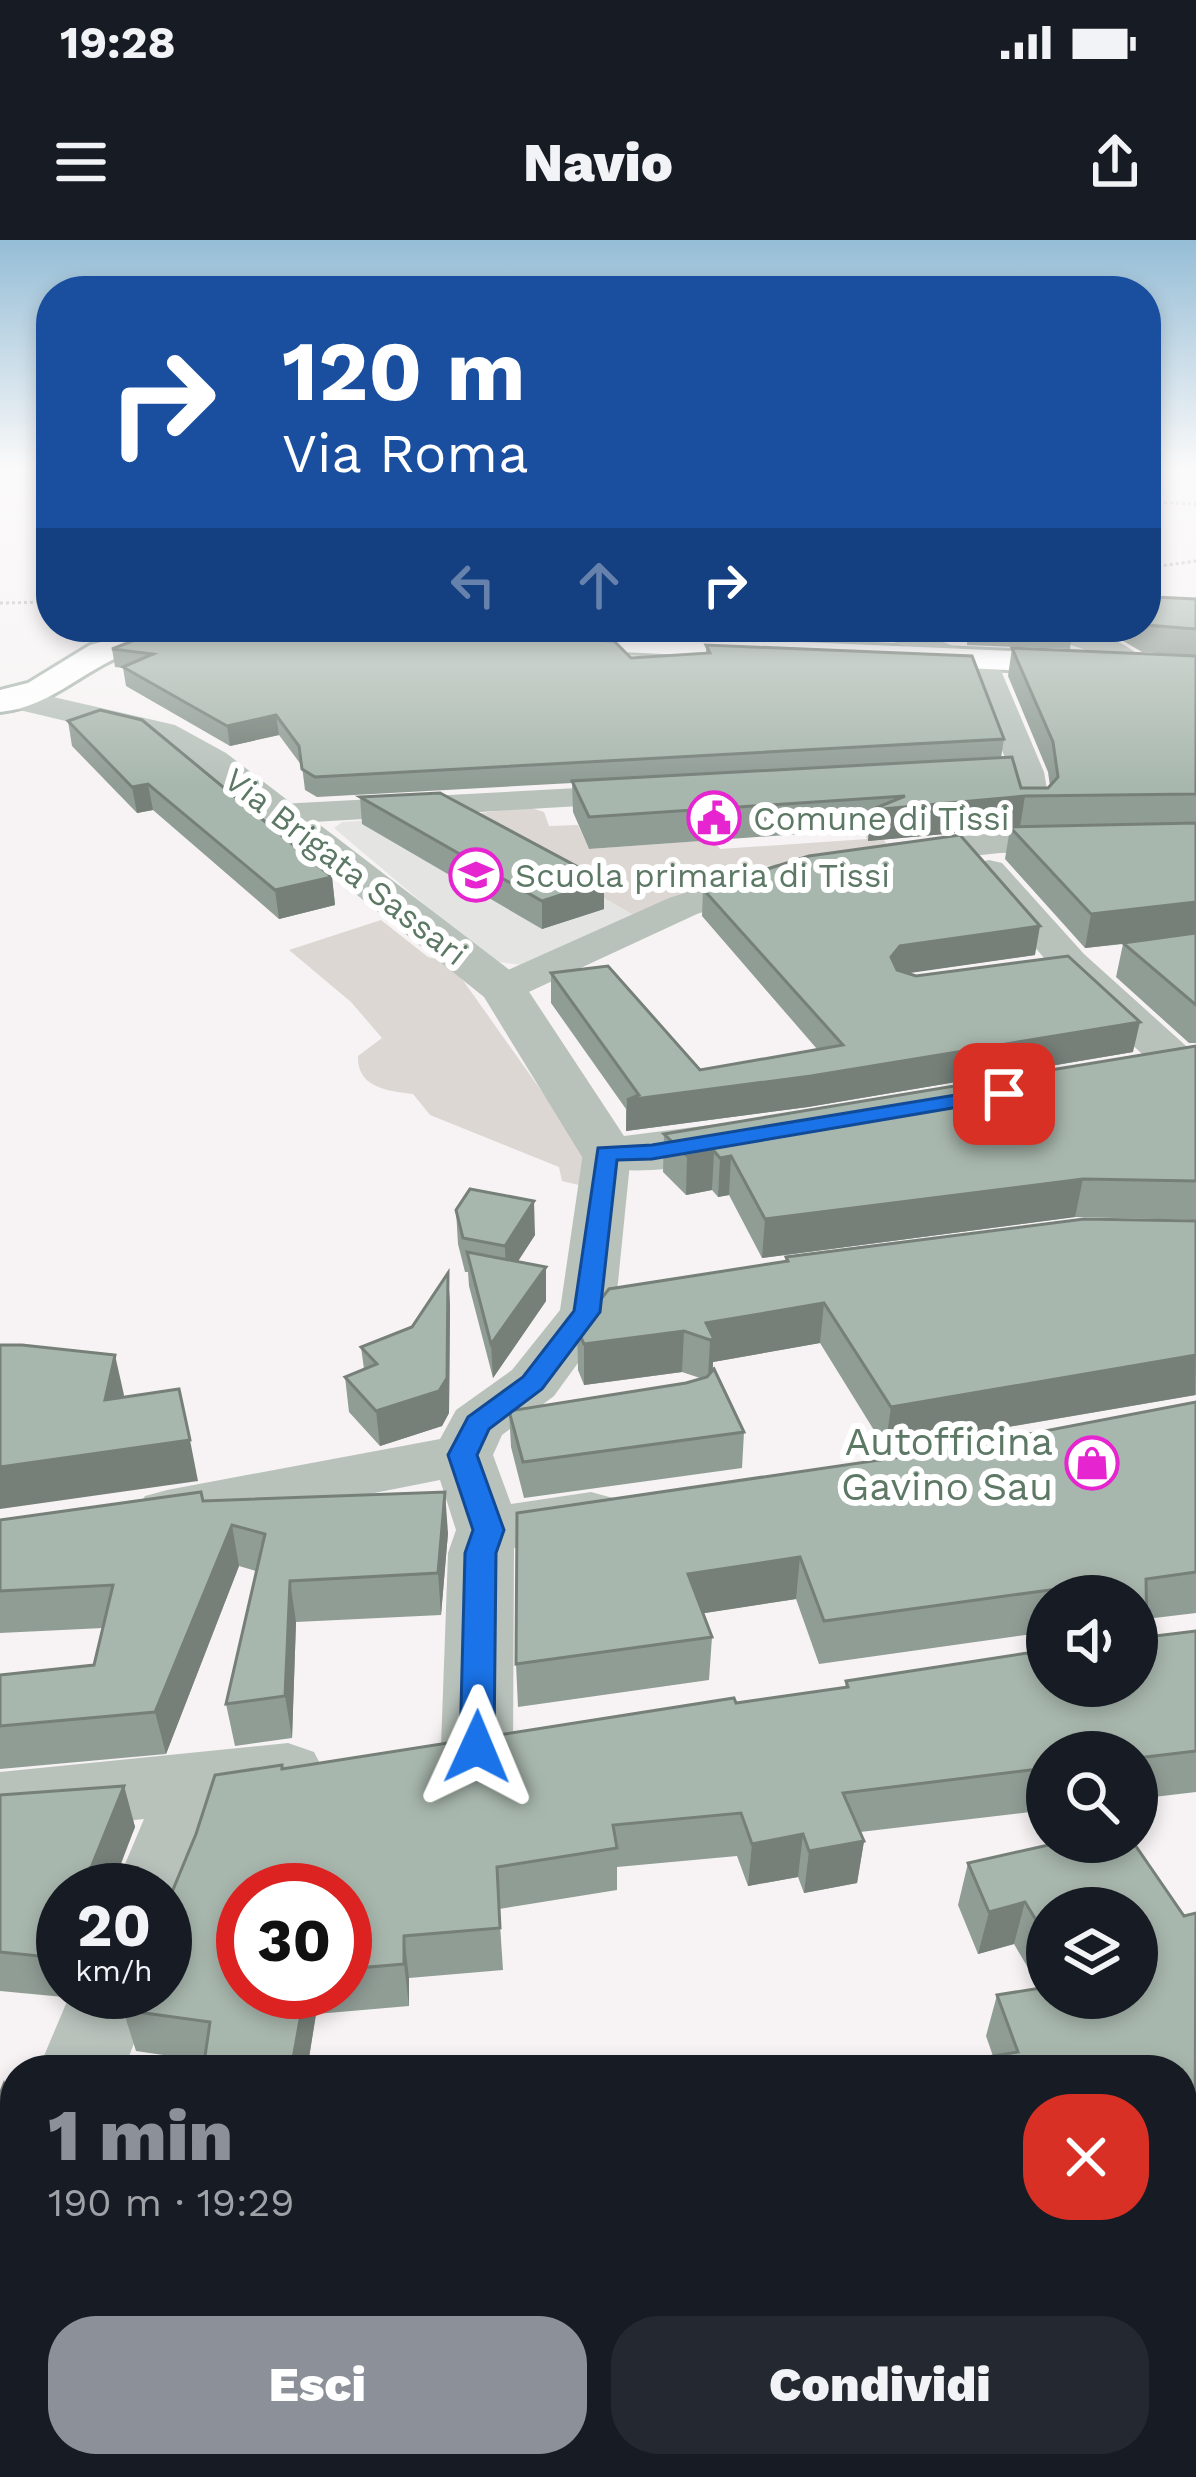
<!DOCTYPE html>
<html lang="it">
<meta charset="utf-8">
<style>
body{margin:0;font-family:"Work Sans",sans-serif;background:#242831;color:#f1f3f6;height:100vh;display:flex;flex-direction:column;font-size:45px;white-space:nowrap}
*{box-sizing:border-box;margin:0}
p{font-size:39px;color:#9ea1a6}
.icon{flex:none;width:66px;height:66px;fill:none;stroke:currentColor;stroke-width:2;stroke-linecap:round;stroke-linejoin:round}
.map{position:relative;flex:1;overflow:hidden}
.details{position:absolute;left:0px;top:1815px;width:1197px;height:423px;display:flex;flex-direction:column;background:#171b24;border-radius:48px 48px 0 0;box-shadow:0 6px 18px #0003}
.details>*{flex:none}
.top-card{position:absolute;left:36px;top:36px;width:1125px;height:366px;border-radius:48px;box-shadow:0 6px 18px #0003;background:#1a4fa0;color:#fff;overflow:hidden}
.controls{position:absolute;left:1026px;top:1335px;display:grid;gap:24px}
.controls a{display:grid;place-items:center;width:132px;height:132px;border-radius:50%;background:#171b24;box-shadow:0 6px 18px #0003;font-size:60px}
.speed{position:absolute;left:36px;top:1623px;display:flex;gap:24px;font-size:60px;font-weight:700;text-align:center}
.speed>*{display:grid;place-content:center;width:156px;height:156px;border-radius:50%;background:#171b24;box-shadow:0 6px 18px #0003;line-height:1}
.speed small{font-size:30px;font-weight:400}
.speed .limit{border:18px solid #d22;background:#fff;color:#111}
.pin{position:absolute;display:grid;place-items:center;width:102px;height:102px;color:#fff;margin:-51px;border-radius:24px;box-shadow:0 6px 18px #0006}
.me{position:absolute;width:132px;margin:-66px;rotate:1deg;stroke-linejoin:round;filter:drop-shadow(0 0 9px #0008)}
.turn{display:flex;align-items:center;gap:42px;height:252px;padding:0 48px;font-size:54px}
.turn .icon{width:156px;height:156px;stroke-width:2.5}
.turn b{display:block;font-size:84px;line-height:102px}
.lanes{display:flex;align-items:center;height:114px;padding:0 48px;background:#0003;justify-content:center;gap:60px;direction:ltr}
.lanes .off{opacity:.35}
.round{display:grid;place-items:center;flex:none;width:126px;height:126px;border-radius:48px;background:#242831}
.summary{display:flex;align-items:center;justify-content:space-between;height:204px;padding:0 48px}
h1{font-size:72px;font-weight:800;line-height:90px;color:#8c9099}
.cta{display:flex;gap:24px;margin-top:auto;padding:24px 48px}
.cta a{flex:1;height:138px;border-radius:48px;background:#8c9099;color:#fff;font-size:48px;font-weight:800;line-height:138px;text-align:center}
.cta a+a{background:#242831;color:#f1f3f6}
.status{display:flex;justify-content:space-between;align-items:center;height:84px;padding:0 60px;background:#171b24;direction:ltr}
.status svg{height:33px;fill:currentColor}
header{display:flex;justify-content:space-between;align-items:center;height:156px;padding:0 48px;background:#171b24;font-size:54px;font-weight:800}
.map>svg:first-child{display:block}
.built{fill:#e4e5e3}
.green{fill:#dcd7d2}
.lines{fill:none;stroke-linecap:round;stroke-linejoin:round}
.secondary-casing{stroke:#abb7af;stroke-width:6}
.path{stroke:#b3bbb6;stroke-width:3;stroke-dasharray:3 3;stroke-linecap:butt}
.minor{fill:#b8c2bb;fill-rule:evenodd}
.tertiary{fill:#b8c2bb;fill-rule:evenodd}
.secondary{fill:#fff;fill-rule:evenodd}
.wall{fill:#909d95;fill-rule:evenodd}
.shaded-wall{fill:#768079}
.building{fill:#a8b7ad;stroke:#768079;stroke-width:3}
.route{fill:#1a73e8;stroke:#114b97;stroke-width:3}
.labels{text-anchor:middle;stroke-width:12;stroke-linejoin:round;paint-order:stroke}
.far-poi-label{font-size:33px;fill:#5d7966;stroke:#fff;text-anchor:start}
.far-street-label{font-size:33px;fill:#5d7966;stroke:#fff}
.poi-label{font-size:39px;fill:#5d7966;stroke:#fff;text-anchor:end}
</style>
<div class="status"><b>19:28</b><svg viewBox="0 0 49 12"><path d="M0 12V9h3v3zM5 12V6h3v6zM10 12V3h3v9zM15 12V0h3v12zM26 1h20v11H26zM47 4h2v5h-2z"/></svg></div>
<header><svg class="icon" aria-label="menu" viewBox="0 0 24 24"><path d="M4 6h16M4 12h16M4 18h16"/></svg>Navio<svg class="icon" aria-label="share" viewBox="0 0 24 24"><path d="M12 15V3M7 8l5-5 5 5M5 13v7h14v-7"/></svg></header>
<div class="map">
<svg width="1196" height="2237" viewBox="0 0 1196 2237">
<rect width="100%" height="100%" fill="#f7f3f4"/>
<path class="built" d="M460,575l177,102 -108,49 -38,-5 -157,-133 8,-6z"/>
<g class="green">
<path d="M434,387h311l8,15 -320,-12z"/>
<path d="M531,568l13,4 5,14 29,-1 11,24 125,-9 6,9 147,-10 -2,-5 13,-1 9,11 -125,23 -125,50 -177,-102z"/>
<path d="M381,680l47,37 22,5 134,189 3,36 -25,-6 -3,-14 -129,-52 -17,-21c-25,-3 -56,-6 -55,-38l24,-18 -31,-36 -62,-52z"/>
</g>
<g class="lines">
<g class="secondary-casing">
<g id="secondary">
<path d="M158,387h69l4,5c-16,19 -67,11 -92,18 -51,13 -84,57 -139,62v-22l28,-7 62,-38z"/>
<path d="M528,390l668,29v20l-679,-32 -5,-7z"/>
</g>
</g>
<g class="path">
<path d="M1146,262l50,2"/>
<path d="M1146,328l50,-7"/>
<path d="M0,363l51,-1"/>
</g>
<g class="minor">
<path d="M867,387h38l69,27h20l50,118 10,58 142,-2v22l-196,3 -110,12 -13,-3 -5,-8 5,-8 13,-3 129,-12 -9,-59 -38,-105 -18,-1 -83,-33z"/>
<path d="M1031,387c42,0 92,5 119,40l-4,6h-20l-16,-15 -75,-25z"/>
<path d="M652,544l12,3 5,7 -5,7 -384,23 -12,-3 -5,-7 5,-7 12,-3z"/>
<path d="M989,620l13,3 82,91 111,100v20l-16,4 -16,-4 -107,-102 -86,-101 6,-8z"/>
<path d="M776,624l13,3 6,8 -6,8 -92,31 -179,83 -15,4 -15,-4 -6,-9 6,-9 181,-81z"/>
<path d="M607,898l17,5 7,10 -16,159 -61,84 -52,39 -9,20 18,49 80,-12 22,6 10,16 -10,16 -99,18 -1,199 -10,21 -26,8 -26,-8 -10,-21 7,-194 8,-23 -16,-50 -273,54 -22,-6 -10,-16 10,-16 22,-6 273,-51 16,-29 56,-40 48,-60 23,-157 7,-10z"/>
<path d="M288,1503l26,9 11,21 -11,21 -26,9 -66,7 -41,104 -16,6v-30h-51l30,-71 -144,15v-62z"/>
<path d="M71,1752h82l-29,78h-86z"/>
<path d="M1196,1922v92l-14,5v-92z"/>
<path d="M15,1949v124l-15,6v-124z"/>
<path d="M15,2144v79h38l-2,7 -18,7h-33v-92z"/>
</g>
<path class="tertiary" d="M23,450l152,35 51,28 294,225 104,158 125,-16 20,5 8,12 -8,12c-56,14 -126,30 -182,16l-103,-168 -284,-228 -50,-28 -139,-33 -6,-7 6,-7z"/>
<use href="#secondary" class="secondary"/>
</g>
<g class="wall">
<path d="M1146,338l8,19 42,2v57l-54,-4 -29,-17 -30,-8h63z"/>
<path d="M528,387h57v2z"/>
<path d="M692,387h50l-1,9 -46,-2z"/>
<path d="M967,387h88l17,6 -2,16 -103,-4z"/>
<path d="M706,405l298,94 -3,19 20,30h27l2,-2 -2,-14 -40,-96 4,-28 184,8v387h-7l-73,-66 7,-33 -38,4 -80,-89 5,-31 -142,13 1,-12 -280,20 -16,-37 -1,-29 -255,14 -12,-7 -3,-24 -23,-31 -49,11 -104,-60 -3,-18 -8,-1 -3,-18 519,9 75,-5z"/>
<path d="M68,481l264,156 3,28 -56,14 -126,-109 -16,3 -65,-67z"/>
<path d="M360,557l244,112 -62,20 -180,-105z"/>
<path d="M703,649l332,66 -129,18 227,79 -325,55 -182,24v-22l-75,-106v-30l149,97 117,-21 -115,-133z"/>
<path d="M1196,806v174l-121,-3 -313,41 -33,-63 -11,2 -6,-7 -26,5 -23,-23 1,-38z"/>
<path d="M456,970l79,25 -18,27 29,5v34l-53,77 -24,-92 -1,-14h-3l-7,-28z"/>
<path d="M1196,981v174l-311,53 -65,-105 -107,19v8l31,62 -2,36 -218,30 -13,-51 -2,-36 177,-28 17,-4 -21,-7 -98,13 -6,-15 -1,-41 208,-68 1,-4z"/>
<path d="M448,1033l2,34 -1,106 -7,13 -62,20 -31,-34 -4,-35 19,-8 -3,-22 51,-20z"/>
<path d="M1196,1162v211l-50,6 1,18 49,-6v161l-59,7v-47h-90v58l-187,22 4,9 -7,42 -53,10 -6,-16 -50,9 -11,-30 -120,11v23l-118,19 4,61 -94,8v28l-93,8 -9,56h-104l1,-9 -68,-10 -13,-41 160,-242 562,-80 1,-7 201,5 90,-90h-90v36l-228,32 -23,-65 -93,14 9,24 -3,43 -191,27 -2,-43 425,-213zM345,1650v102h-102z"/>
<path d="M203,1261l245,32 -7,82 -145,7 -4,116 -57,8 -9,-42 30,-133 -17,-5 -73,188 -166,15v-94l94,-10 9,-37 -103,5v-113z"/>
<path d="M124,1546l11,41 -72,165h7l-6,5 -64,-6v-196z"/>
<path d="M968,1623l216,53 12,-3v246l-14,3v-92h-227l2,-8 36,-6 -7,-20 11,-41 43,-7 -26,-44 -36,10 -20,-49zM1047,1668l90,90h-90z"/>
<path d="M15,2044v96l-15,-28v-24z"/>
<path d="M671,2223h286l6,14h-291z"/>
<path d="M1023,2223h62l-34,14h-22z"/>
</g>
<g class="shaded-wall">
<path d="M276,475l3,20 -49,11 -3,-20z"/>
<path d="M148,544l5,26 -16,3 -5,-26z"/>
<path d="M1025,556l-5,31 -152,14 3,-31z"/>
<path d="M332,637l3,28 -56,14 -4,-29z"/>
<path d="M604,641v28l-62,20v-28z"/>
<path d="M1196,662v33l-111,13 6,-34z"/>
<path d="M1040,686l-5,29 -139,20 -5,-18 9,-11z"/>
<path d="M1140,782l-7,30 -325,55 -182,24 1,-31z"/>
<path d="M714,911l-2,39 -26,5 1,-39z"/>
<path d="M731,916l-2,39 -11,2 2,-39z"/>
<path d="M1083,939l-8,38 -313,41 3,-39z"/>
<path d="M534,961l1,34 -29,45 -1,-34z"/>
<path d="M546,1027v34l-53,77 -2,-34z"/>
<path d="M448,1033l2,34 -1,106 -7,13 -62,20 -4,-35z"/>
<path d="M824,1063l-4,40 -107,19 -1,18h-4l2,-40 -4,-17z"/>
<path d="M684,1091l-2,41 -98,13v-41z"/>
<path d="M115,1115l9,40 -10,45 -9,-40z"/>
<path d="M1196,1115l-1,40 -310,53 6,-41z"/>
<path d="M190,1200l8,41 -198,28v-42z"/>
<path d="M445,1252l3,41 -7,82 -3,-42z"/>
<path d="M232,1285l7,41 -73,188 -11,-42z"/>
<path d="M800,1317l-4,42 -110,17 2,-42z"/>
<path d="M290,1341l6,41 -4,116 -7,-42z"/>
<path d="M124,1546l11,41 -24,63h-29z"/>
<path d="M803,1594l-5,43 -50,9 4,-42z"/>
<path d="M864,1601l-7,42 -53,10 5,-42z"/>
<path d="M1025,1662l-11,42 -36,10 11,-42z"/>
<path d="M404,1696l5,42v28l-5,-42z"/>
<path d="M63,1699v53h7l-6,5 -15,-40z"/>
<path d="M305,1752h7l4,22 -9,56h-16z"/>
<path d="M4,1840l11,27v16l-15,42v-75z"/>
<path d="M1196,1887v32l-14,3v-28z"/>
<path d="M1196,2161v17l-14,5v-17z"/>
<path d="M80,2223h8l6,14h-14z"/>
<path d="M1085,2223l-34,14h-15l7,-14z"/>
</g>
<g class="building">
<path d="M1146,338l8,19 42,2v30l-50,-4z"/>
<path d="M247,387l367,14 17,17 79,-5 -4,-8 266,11 32,83 -689,38 -13,-8 -3,-23 -23,-31 -49,11 -104,-59 30,-13 -41,-5 46,-18z"/>
<path d="M969,387h86l17,6 -102,-4z"/>
<path d="M1012,408l184,8v138l-171,2 -154,14 34,-14 -316,21 -17,-36 440,-24 9,31h27l10,-11 -5,-35z"/>
<path d="M100,470l42,10 190,157 -57,13 -127,-106 -16,3 -64,-66z"/>
<path d="M440,553l164,88 -62,20 -182,-104z"/>
<path d="M1196,583v79l-105,12 -81,-87z"/>
<path d="M960,595l80,91 -140,20 -9,11 6,13 19,6 152,-20 72,66 -329,54 -184,24 12,-5 -88,-122 57,-7 92,104 143,-25 -140,-156 106,-33z"/>
<path d="M1196,693v72l-73,-62z"/>
<path d="M1196,806v135l-113,-2 -318,40 -34,-63 -11,2 -6,-7 -27,5 -23,-22z"/>
<path d="M470,949l64,12 -29,45 -42,-8 -7,-28z"/>
<path d="M1084,979l112,2v134l-305,52 -67,-104 -118,20 8,16 -4,1 -26,-9 -100,13 -7,-15 32,-40 179,-28 -2,-4z"/>
<path d="M467,1012l79,15 -55,77z"/>
<path d="M448,1033l-1,105 -8,13 -63,20 -31,-34 32,-13 -16,-17 51,-20z"/>
<path d="M0,1105h22l93,10 -10,45 74,-11 11,51 -190,27z"/>
<path d="M714,1129l30,63 -221,30 -14,-51 177,-28 21,-6z"/>
<path d="M1196,1162v170l-50,7 1,58 49,-6v120l-59,7v-6h-90v16l-204,25 21,48 -55,10 -6,-17 -51,10 -11,-31 -128,12 4,23 -120,19 3,61 -96,8v28l-59,5v-79h-102v102h62l-14,78h-88l7,-48 -87,-12 7,-18h35v-83l31,-75 19,-59 67,-10v4l452,-71 2,5 112,-16 -2,-6 201,-31v36h90v-90h-75l-5,-7 -233,32 -24,-64 -112,17 24,63 -196,27 1,-151 424,-62z"/>
<path d="M201,1252l2,9 242,-9 -7,81 -148,8 -5,115 -59,8 39,-170 -33,-9 -77,187 -155,14v-51l94,-10 19,-80 -113,6v-71z"/>
<path d="M124,1546l-42,104h-19v49l-3,8 -11,10 -49,-5v-157z"/>
<path d="M1062,1602h71l51,74 12,-3 -1,216 -13,5v-64h-222l-3,-8 61,-10 -21,-57 50,-8v11h90v-90h-90v30l-22,-36 -36,10 -21,-49z"/>
<path d="M1186,2043l10,17v101l-14,5v-121z"/>
<path d="M15,2044v61l-15,1v-18z"/>
<path d="M15,2218v5h65v14h-80v-17z"/>
<path d="M154,2223h454v14h-456z"/>
<path d="M677,2223h280l6,14h-284z"/>
</g>
<linearGradient id="sky" x2="0" y2="1"><stop stop-color="#95bdd6"/><stop offset="0.42" stop-color="#fbfafa"/><stop offset="1" stop-color="#fbfafa" stop-opacity="0"/></linearGradient>
<rect width="1196" height="544" fill="url(#sky)"/>
<path class="route" d="M1004,847l11,7 -4,4 -359,61 -35,1 -17,152 -58,77 -53,40 -12,26 27,75 -8,23 -2,194 -5,10 -12,4 -12,-4 -5,-10 5,-194 8,-23 -25,-75 20,-38 55,-40 51,-66 24,-163 54,-3z"/>
<defs>
<g id="civic-ring" transform="scale(2.7)"><circle r="9.5" fill="#fff" stroke="#e624d0" stroke-width="1.5"/><path d="M-.6-6.5H3V-4.5H.6V-3L4-1V1h2V6H-6V1h2V-1L-.6-3ZM-1.2 2.5V6h2.4V2.5Z" fill="#e624d0"/></g>
<g id="school-ring" transform="scale(2.7)"><circle r="9.5" fill="#fff" stroke="#e624d0" stroke-width="1.5"/><path d="M0-5L7-2L0 1L-7-2ZM-4 1L0 2.5L4 1V4Q0 6-4 4Z" fill="#e624d0"/></g>
<g id="shop-ring" transform="scale(2.7)"><circle r="9.5" fill="#fff" stroke="#e624d0" stroke-width="1.5"/><path d="M-5-2.5h2.3a2.7 3.5 0 0 1 5.4 0H5L5.5 6h-11ZM-1.5-2.5h3a1.5 2.3 0 0 0-3 0Z" fill="#e624d0"/></g>
</defs>
<g fill-rule="evenodd">
<use href="#civic-ring" x="714" y="578"/>
<use href="#school-ring" x="476" y="635"/>
<use href="#shop-ring" x="1092" y="1223"/>
</g>
<g class="labels">
<g class="far-poi-label">
<text x="753" y="590">Comune di Tissi</text>
<text x="515" y="647">Scuola primaria di Tissi</text>
</g>
<g class="far-street-label">
<text transform="translate(346 626) rotate(38)" y="12">Via Brigata Sassari</text>
</g>
<g class="poi-label">
<text x="1053" y="1215">Autofficina<tspan x="1053" dy="45">Gavino Sau</tspan></text>
</g>
</g>
</svg>
<div class="controls">
<a><svg class="icon" aria-label="sound" viewBox="0 0 24 24"><path d="M4 9h4l5-4v14l-5-4H4zM17 9q2 3 0 6"/></svg></a>
<a><svg class="icon" aria-label="search" viewBox="0 0 24 24"><circle cx="10" cy="10" r="6"/><path d="M15 15l6 6"/></svg></a>
<a><svg class="icon" aria-label="layers" viewBox="0 0 24 24"><path d="M12 4l9 5-9 5-9-5zM3 14l9 5 9-5"/></svg></a>
</div>
<div class="speed"><div>20<small>km/h</small></div><div class="limit">30</div></div>
<div class="pin" style="left:1004px;top:854px;background:#d93025"><svg class="icon" aria-label="arrive" viewBox="0 0 24 24"><path d="M6 21V4h12l-3 4 3 4H6"/></svg></div>
<svg class="me" style="left:477px;top:1507px" viewBox="-20 -20 40 40"><path d="M0-17L14 15 0 8-14 15z" fill="#1a73e8" stroke="#fff" stroke-width="4"/></svg>
<div class="top-card">
<div class="turn"><svg class="icon" aria-label="right" viewBox="0 0 24 24"><path d="M7 20v-9h11M14 6l5 5-5 5"/></svg><div><b>120 m</b>Via Roma</div></div>
<div class="lanes"><svg class="icon off" aria-label="left" viewBox="0 0 24 24"><path d="M17 20v-9H6M10 6l-5 5 5 5"/></svg><svg class="icon off" aria-label="ahead" viewBox="0 0 24 24"><path d="M12 20V5M6 11l6-6 6 6"/></svg><svg class="icon" aria-label="right" viewBox="0 0 24 24"><path d="M7 20v-9h11M14 6l5 5-5 5"/></svg></div>
</div>
<section class="details">
<div class="summary"><div><h1>1 min</h1><p>190 m · 19:29</p></div><a class="round" style="background:#d93025;color:#fff"><svg class="icon" aria-label="close" viewBox="0 0 24 24"><path d="M6 6l12 12M18 6L6 18"/></svg></a></div>
<div class="cta"><a>Esci</a><a>Condividi</a></div>
</section>
</div>
